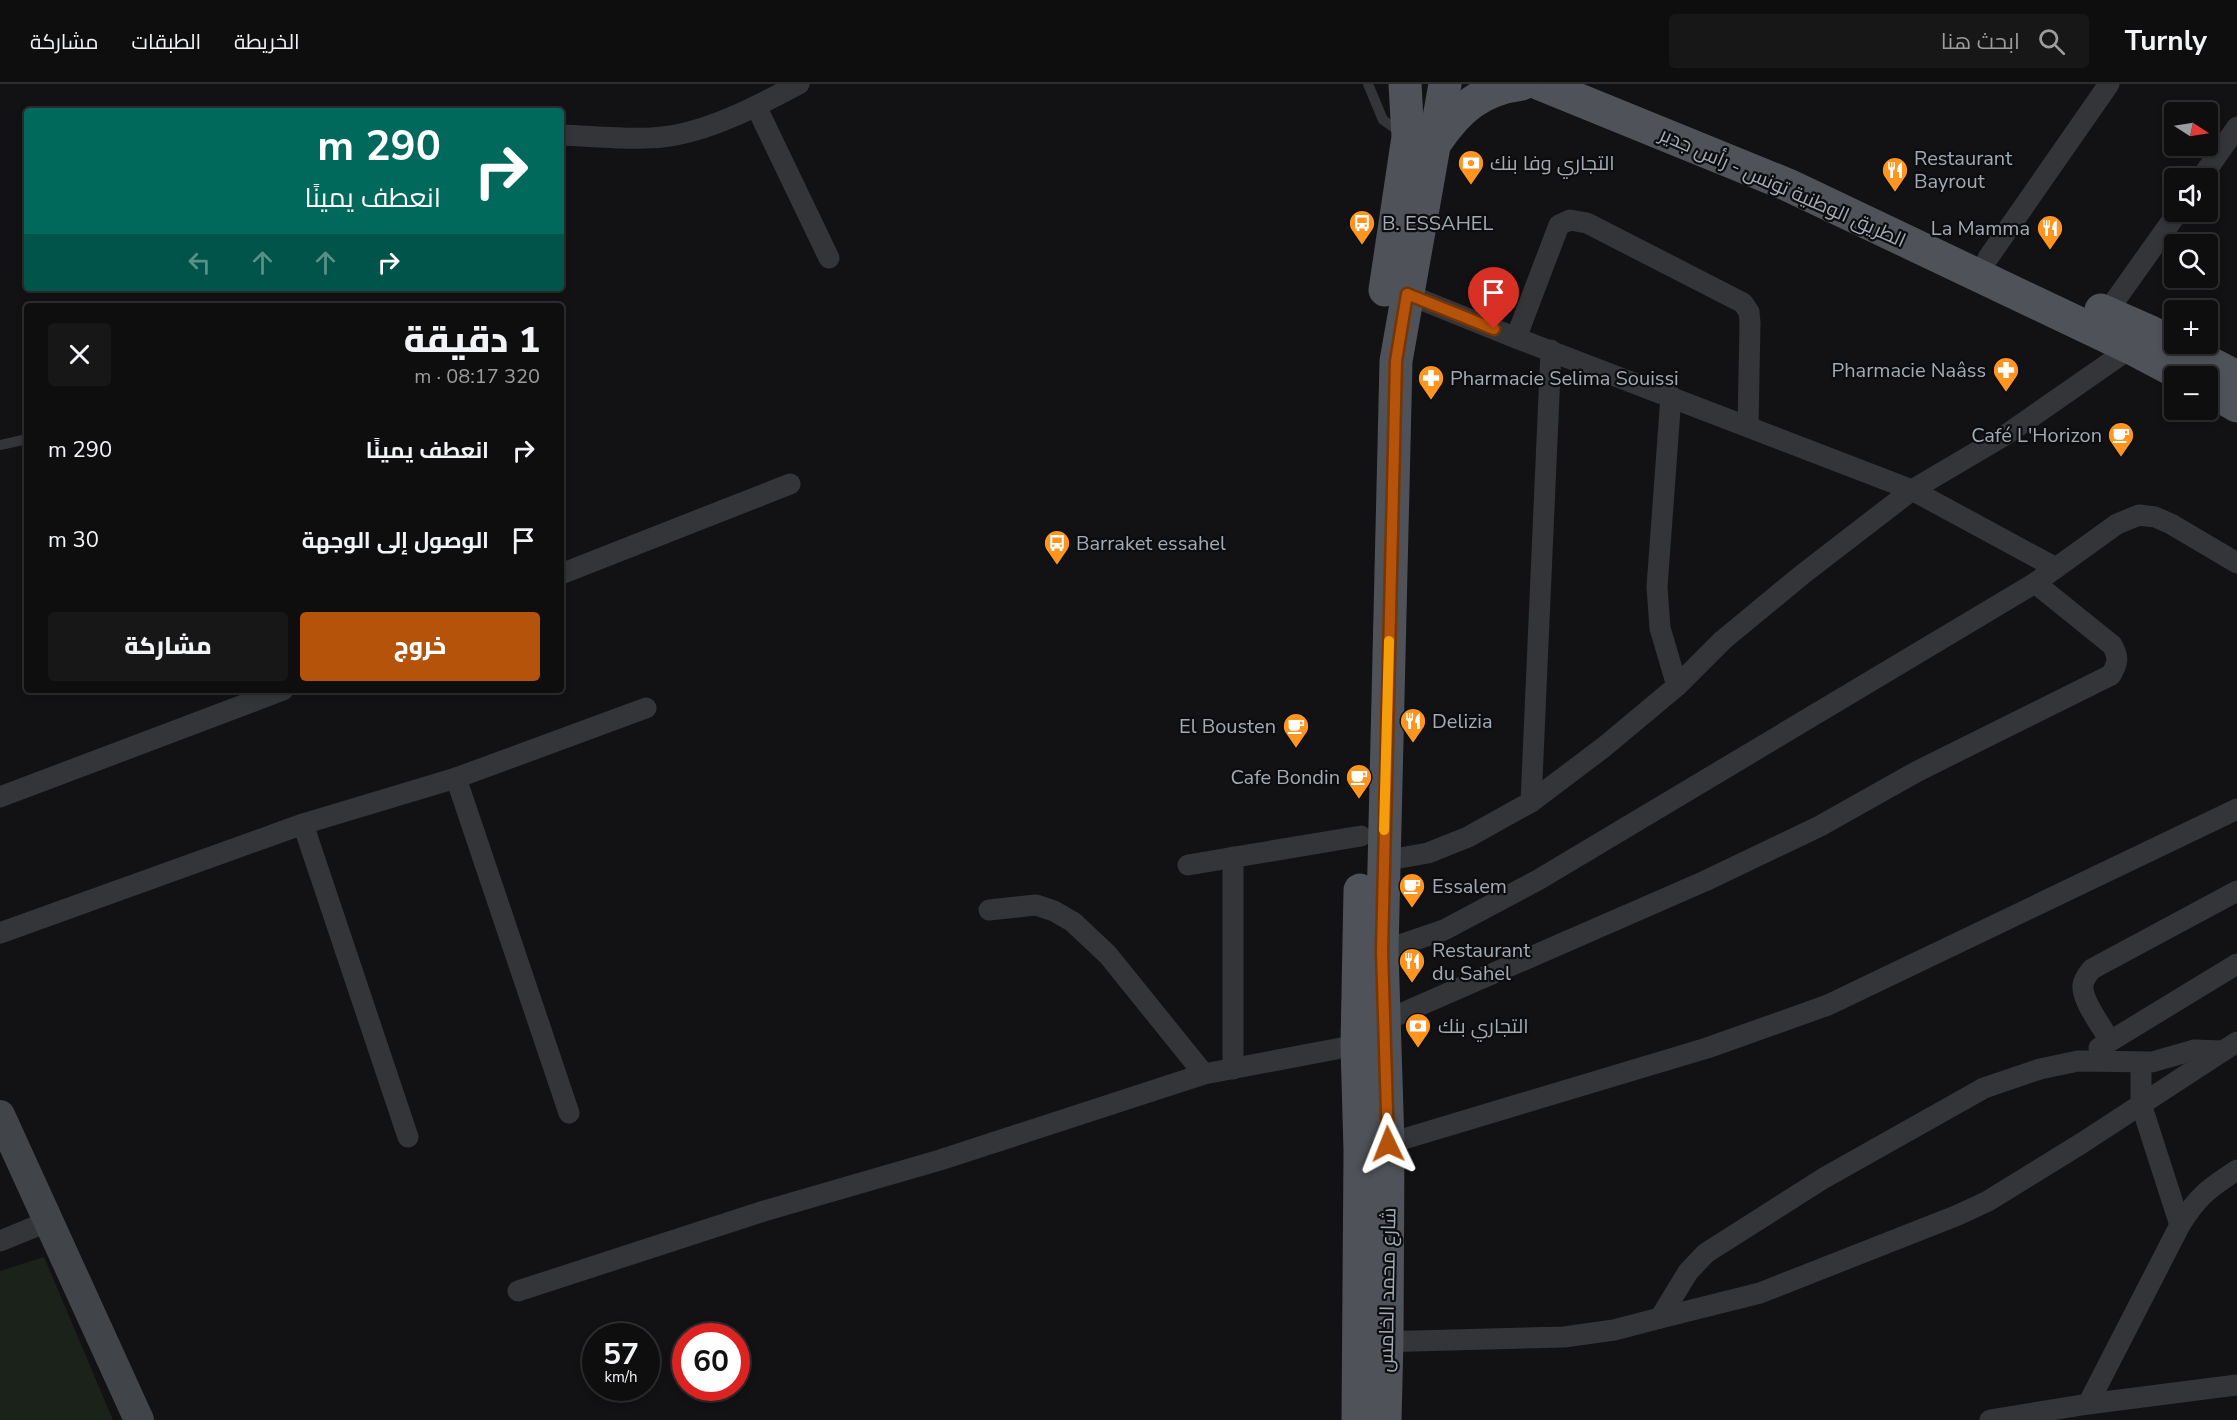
<!DOCTYPE html>
<html lang="ar">
<meta charset="utf-8">
<style>
body{margin:0;font-family:"Nunito Sans",Cairo,sans-serif;background:#171718;color:#f1f3f6;direction:rtl;height:100vh;display:flex;flex-direction:column;font-size:22px;white-space:nowrap}
*{box-sizing:border-box;margin:0}
p{font-size:20px;color:#9b9c9e}
.icon{flex:none;width:33px;height:33px;fill:none;stroke:currentColor;stroke-width:2;stroke-linecap:round;stroke-linejoin:round}
.map{position:relative;flex:1;overflow:hidden;direction:ltr}
.panel{position:absolute;left:24px;top:219px;width:540px;height:390px;display:flex;flex-direction:column;background:#0e0e0f;border-radius:6px;box-shadow:0 3px 9px #0003,0 0 0 2px #2e2e2f;direction:rtl}
.panel>*{flex:none}
.banner{position:absolute;left:24px;top:24px;width:540px;height:183px;border-radius:6px;box-shadow:0 3px 9px #0003,0 0 0 2px #2e2e2f;direction:rtl;background:#00695c;color:#fff;overflow:hidden}
.needle{width:39px;rotate:102deg}
.fabs{position:absolute;left:2164px;top:18px;display:grid;gap:12px}
.fabs a{display:grid;place-items:center;width:54px;height:54px;border-radius:6px;background:#0e0e0f;box-shadow:0 3px 9px #0003,0 0 0 2px #2e2e2f;font-size:30px}
.speed{position:absolute;left:582px;top:1239px;display:flex;gap:12px;font-size:30px;font-weight:700;text-align:center}
.speed>*{display:grid;place-content:center;width:78px;height:78px;border-radius:50%;background:#0e0e0f;box-shadow:0 3px 9px #0003,0 0 0 2px #2e2e2f;line-height:1}
.speed small{font-size:15px;font-weight:400}
.speed .limit{border:9px solid #d22;background:#fff;color:#111}
.pin{position:absolute;display:grid;place-items:center;width:51px;height:51px;color:#fff;margin:-62px -26px;border-radius:50% 50% 50% 0;rotate:-45deg;box-shadow:0 0 6px #0007}
.pin .icon{rotate:45deg}
.me{position:absolute;width:66px;margin:-33px;rotate:358deg;stroke-linejoin:round;filter:drop-shadow(0 0 4px #0008)}
.turn{display:flex;align-items:center;gap:21px;height:126px;padding:0 24px;font-size:27px}
.turn .icon{width:78px;height:78px;stroke-width:2.5}
.turn b{display:block;font-size:42px;line-height:51px}
.lanes{display:flex;align-items:center;height:57px;padding:0 24px;background:#0003;justify-content:center;gap:30px;direction:ltr}
.lanes .off{opacity:.35}
.round{display:grid;place-items:center;flex:none;width:63px;height:63px;border-radius:6px;background:#171718}
.headline{display:flex;align-items:center;justify-content:space-between;height:102px;padding:0 24px}
h1{font-size:36px;font-weight:800;line-height:45px}
.cta{display:flex;gap:12px;margin-top:auto;padding:12px 24px}
.cta a{flex:1;height:69px;border-radius:6px;background:#b45309;color:#fff;font-size:24px;font-weight:800;line-height:69px;text-align:center}
.cta a+a{background:#171718;color:#f1f3f6}
ul{padding:0;list-style:none}
li{display:flex;align-items:center;gap:18px;height:90px;padding:0 24px}
li div{flex:1}
li b{display:block;font-size:22px}
li em{font-style:normal}
header{display:flex;align-items:center;gap:36px;box-sizing:border-box;height:84px;padding:0 30px;background:#0e0e0f;border-bottom:2px solid #2e2e2f}
header strong{font-size:28px}
nav{display:flex;gap:33px;margin-inline-start:auto;font-size:21px}
.search{width:420px;height:54px;background:#171718;display:flex;align-items:center;gap:15px;box-sizing:border-box;padding:0 21px;border-radius:6px;color:#9b9c9e;font-size:22px}
.map>svg:first-child{display:block}
.green{fill:#1a221a}
.lines{fill:none;stroke-linecap:round;stroke-linejoin:round}
.service{stroke:#333539;stroke-width:10}
.minor{stroke:#333539;stroke-width:21}
.secondary{stroke:#414449;stroke-width:30}
.primary{stroke:#4f5258;stroke-width:33}
.route-casing{stroke:#753606;stroke-width:15}
.route{stroke:#b45309;stroke-width:10}
.slow{stroke:#f59e0b;stroke-width:10}
.labels{text-anchor:middle;stroke-width:4.5;stroke-linejoin:round;paint-order:stroke}
.poi-label{font-size:20px;fill:#a2abb6;stroke:#0d0d0f;text-anchor:start}
.street-label{font-size:20px;fill:#a2abb6;stroke:#0d0d0f}
</style>
<header>
<strong>Turnly</strong>
<div class="search"><svg class="icon" aria-label="search" viewBox="0 0 24 24"><circle cx="10" cy="10" r="6"/><path d="M15 15l6 6"/></svg>ابحث هنا</div>
<nav><a>الخريطة</a><a>الطبقات</a><a>مشاركة</a></nav>
</header>
<div class="map">
<svg width="2237" height="1336" viewBox="0 0 2237 1336">
<rect width="100%" height="100%" fill="#121214"/>
<path class="green" d="M44,1173l69,163h-113v-149z"/>
<g class="lines">
<g class="service">
<path d="M1368,0l15,36 20,14"/>
<path d="M0,361l27,-6"/>
</g>
<g class="minor">
<path d="M756,22l73,152"/>
<path d="M561,51c35,1 82,7 115,0 43,-8 84,-31 123,-51"/>
<path d="M2201,94l36,-51"/>
<path d="M1988,174l121,-174"/>
<path d="M1407,210l109,44 396,152 144,78"/>
<path d="M2107,228l71,-100"/>
<path d="M1516,254l43,-113 11,-5 17,3 156,80 6,9 1,11 -2,103"/>
<path d="M1671,312l-14,191 3,41 17,58"/>
<path d="M561,490l229,-90"/>
<path d="M456,694l113,335"/>
<path d="M0,713l283,-107"/>
<path d="M1531,718l20,-452"/>
<path d="M303,740l105,313"/>
<path d="M1233,773v212"/>
<path d="M1383,777l45,-8 40,-16 63,-35 73,-55 73,-61 46,-46 80,-66 109,-84 95,-56 131,-91"/>
<path d="M1188,781l173,-29"/>
<path d="M989,826l47,-5 18,6 19,11 35,33 96,119"/>
<path d="M0,849l303,-109 153,-46 190,-70"/>
<path d="M1382,867l62,-21 94,-50 497,-297 82,-59 22,-9 16,2 16,7 66,39"/>
<path d="M1384,937l321,-140 115,-55 96,-54 195,-97c7,-12 8,-18 1,-30l-77,-62"/>
<path d="M2110,957c-7,-13 -29,-41 -27,-56 1,-7 5,-11 9,-16l145,-78"/>
<path d="M2099,964l138,-84"/>
<path d="M2141,979v41l39,121"/>
<path d="M1377,1063l330,-99 121,-43 409,-196"/>
<path d="M0,1157l49,-20"/>
<path d="M518,1207l246,-80 176,-51 264,-86 153,-29"/>
<path d="M1660,1234l100,-25 198,-78 30,-14 94,-58 141,-92"/>
<path d="M1376,1258l188,-5 50,-7 46,-12 28,-46 18,-19 118,-75 160,-90 56,-19 38,-8 74,1 42,-12 29,1 14,-9"/>
<path d="M2088,1320l149,-19"/>
<path d="M1990,1336l98,-16 92,-179c18,-29 29,-37 57,-55"/>
</g>
<path class="secondary" d="M0,1031l139,305"/>
<g class="primary">
<path d="M1540,0l248,101 343,163 53,28"/>
<path d="M1436,58c22,-33 45,-53 86,-58"/>
<path d="M1385,206l23,-153 -3,-53"/>
<path d="M2101,226l50,22 86,45"/>
<path d="M2208,305l29,17"/>
<path d="M1358,1336l2,-269 -3,-106 3,-155"/>
<path d="M1385,1336l2,-79 1,-197 -6,-193 14,-590 49,-277"/>
</g>
</g>
<g class="lines">
<g class="route-casing">
<path id="route" d="M1388,1060l-6,-193 14,-590 11,-67 87,35"/>
</g>
<use href="#route" class="route"/>
<path class="slow" d="M1384,746l5,-189"/>
</g>
<defs>
<g id="bank-pin" transform="scale(1.35)"><path d="M0 17L-7.5 6A9.5 9.5 0 1 1 7.5 6Z" fill="#ff941f" stroke="#0d0d0f"/><path d="M-6-4H6V4H-6ZM0-2.3a2.3 2.3 0 1 0 0 4.6a2.3 2.3 0 1 0 0-4.6Z" fill="#fff"/></g>
<g id="restaurant-pin" transform="scale(1.35)"><path d="M0 17L-7.5 6A9.5 9.5 0 1 1 7.5 6Z" fill="#ff941f" stroke="#0d0d0f"/><path d="M-5-6h1v4h1v-4h1v4h1v-4h1v5L-1.5 .5V6h-2V.5L-5-1ZM5-6V6H3V1.5H1.5Q1.5-4 5-6Z" fill="#fff"/></g>
<g id="bus-pin" transform="scale(1.35)"><path d="M0 17L-7.5 6A9.5 9.5 0 1 1 7.5 6Z" fill="#ff941f" stroke="#0d0d0f"/><path d="M-5-6H5V4H4V6H2V4H-2V6H-4V4H-5ZM-3.5-4V0h7V-4ZM-3.5 1.2v1.5H-2V1.2ZM2 1.2v1.5H3.5V1.2Z" fill="#fff"/></g>
<g id="pharmacy-pin" transform="scale(1.35)"><path d="M0 17L-7.5 6A9.5 9.5 0 1 1 7.5 6Z" fill="#ff941f" stroke="#0d0d0f"/><path d="M-2-6h4v4h4v4h-4v4h-4v-4h-4v-4h4Z" fill="#fff"/></g>
<g id="cafe-pin" transform="scale(1.35)"><path d="M0 17L-7.5 6A9.5 9.5 0 1 1 7.5 6Z" fill="#ff941f" stroke="#0d0d0f"/><path d="M-5.5-4.5H6V0H3Q3 3.5 0 3.5H-2.5Q-5.5 3.5-5.5 0ZM3-3.2v2h1.7v-2ZM-6 4.5H4V6H-6Z" fill="#fff"/></g>
</defs>
<g fill-rule="evenodd">
<use href="#bank-pin" x="1471" y="79"/>
<use href="#restaurant-pin" x="1895" y="86"/>
<use href="#bus-pin" x="1362" y="139"/>
<use href="#restaurant-pin" x="2050" y="144"/>
<use href="#pharmacy-pin" x="2006" y="286"/>
<use href="#pharmacy-pin" x="1431" y="294"/>
<use href="#cafe-pin" x="2121" y="351"/>
<use href="#bus-pin" x="1057" y="459"/>
<use href="#restaurant-pin" x="1413" y="637"/>
<use href="#cafe-pin" x="1296" y="642"/>
<use href="#cafe-pin" x="1359" y="693"/>
<use href="#cafe-pin" x="1412" y="802"/>
<use href="#restaurant-pin" x="1412" y="877"/>
<use href="#bank-pin" x="1418" y="942"/>
</g>
<g class="labels">
<g class="poi-label">
<text x="1914" y="81">Restaurant<tspan x="1914" dy="23">Bayrout</tspan></text>
<text x="1490" y="86">التجاري وفا بنك</text>
<text x="1382" y="146">B. ESSAHEL</text>
<text x="2030" y="151" text-anchor="end">La Mamma</text>
<text x="1986" y="293" text-anchor="end">Pharmacie Naâss</text>
<text x="1450" y="301">Pharmacie Selima Souissi</text>
<text x="2102" y="358" text-anchor="end">Café L'Horizon</text>
<text x="1076" y="466">Barraket essahel</text>
<text x="1432" y="644">Delizia</text>
<text x="1276" y="649" text-anchor="end">El Bousten</text>
<text x="1340" y="700" text-anchor="end">Cafe Bondin</text>
<text x="1432" y="809">Essalem</text>
<text x="1432" y="873">Restaurant<tspan x="1432" dy="23">du Sahel</tspan></text>
<text x="1438" y="949">التجاري بنك</text>
</g>
<g class="street-label">
<text transform="translate(1783 103) rotate(24)" y="7">الطريق الوطنية تونس - رأس جدير</text>
<text transform="translate(1387 1206) rotate(-89)" y="7">شارع محمد الخامس</text>
</g>
</g>
</svg>
<div class="fabs">
<a><svg class="needle" viewBox="-14 -14 28 28"><path d="M0-13l5 13h-10z" fill="#e53935"/><path d="M0 13l5-13h-10z" fill="#9b9c9e"/></svg></a>
<a><svg class="icon" aria-label="sound" viewBox="0 0 24 24"><path d="M4 9h4l5-4v14l-5-4H4zM17 9q2 3 0 6"/></svg></a>
<a><svg class="icon" aria-label="search" viewBox="0 0 24 24"><circle cx="10" cy="10" r="6"/><path d="M15 15l6 6"/></svg></a>
<a>+</a>
<a>−</a>
</div>
<div class="speed"><div>57<small>km/h</small></div><div class="limit">60</div></div>
<div class="pin" style="left:1494px;top:245px;background:#d93025"><svg class="icon" aria-label="arrive" viewBox="0 0 24 24"><path d="M6 21V4h12l-3 4 3 4H6"/></svg></div>
<svg class="me" style="left:1388px;top:1060px" viewBox="-20 -20 40 40"><path d="M0-17L14 15 0 8-14 15z" fill="#b45309" stroke="#fff" stroke-width="4"/></svg>
<div class="banner">
<div class="turn"><svg class="icon" aria-label="right" viewBox="0 0 24 24"><path d="M7 20v-9h11M14 6l5 5-5 5"/></svg><div><b>290 m</b>انعطف يمينًا</div></div>
<div class="lanes"><svg class="icon off" aria-label="left" viewBox="0 0 24 24"><path d="M17 20v-9H6M10 6l-5 5 5 5"/></svg><svg class="icon off" aria-label="ahead" viewBox="0 0 24 24"><path d="M12 20V5M6 11l6-6 6 6"/></svg><svg class="icon off" aria-label="ahead" viewBox="0 0 24 24"><path d="M12 20V5M6 11l6-6 6 6"/></svg><svg class="icon" aria-label="right" viewBox="0 0 24 24"><path d="M7 20v-9h11M14 6l5 5-5 5"/></svg></div>
</div>
<section class="panel">
<div class="headline"><div><h1>1 دقيقة</h1><p>320 m · 08:17</p></div><a class="round"><svg class="icon" aria-label="close" viewBox="0 0 24 24"><path d="M6 6l12 12M18 6L6 18"/></svg></a></div>
<ul>
<li><svg class="icon" aria-label="right" viewBox="0 0 24 24"><path d="M7 20v-9h11M14 6l5 5-5 5"/></svg><div><b>انعطف يمينًا</b></div><em>290 m</em></li>
<li><svg class="icon" aria-label="arrive" viewBox="0 0 24 24"><path d="M6 21V4h12l-3 4 3 4H6"/></svg><div><b>الوصول إلى الوجهة</b></div><em>30 m</em></li>
</ul>
<div class="cta"><a>خروج</a><a>مشاركة</a></div>
</section>
</div>
